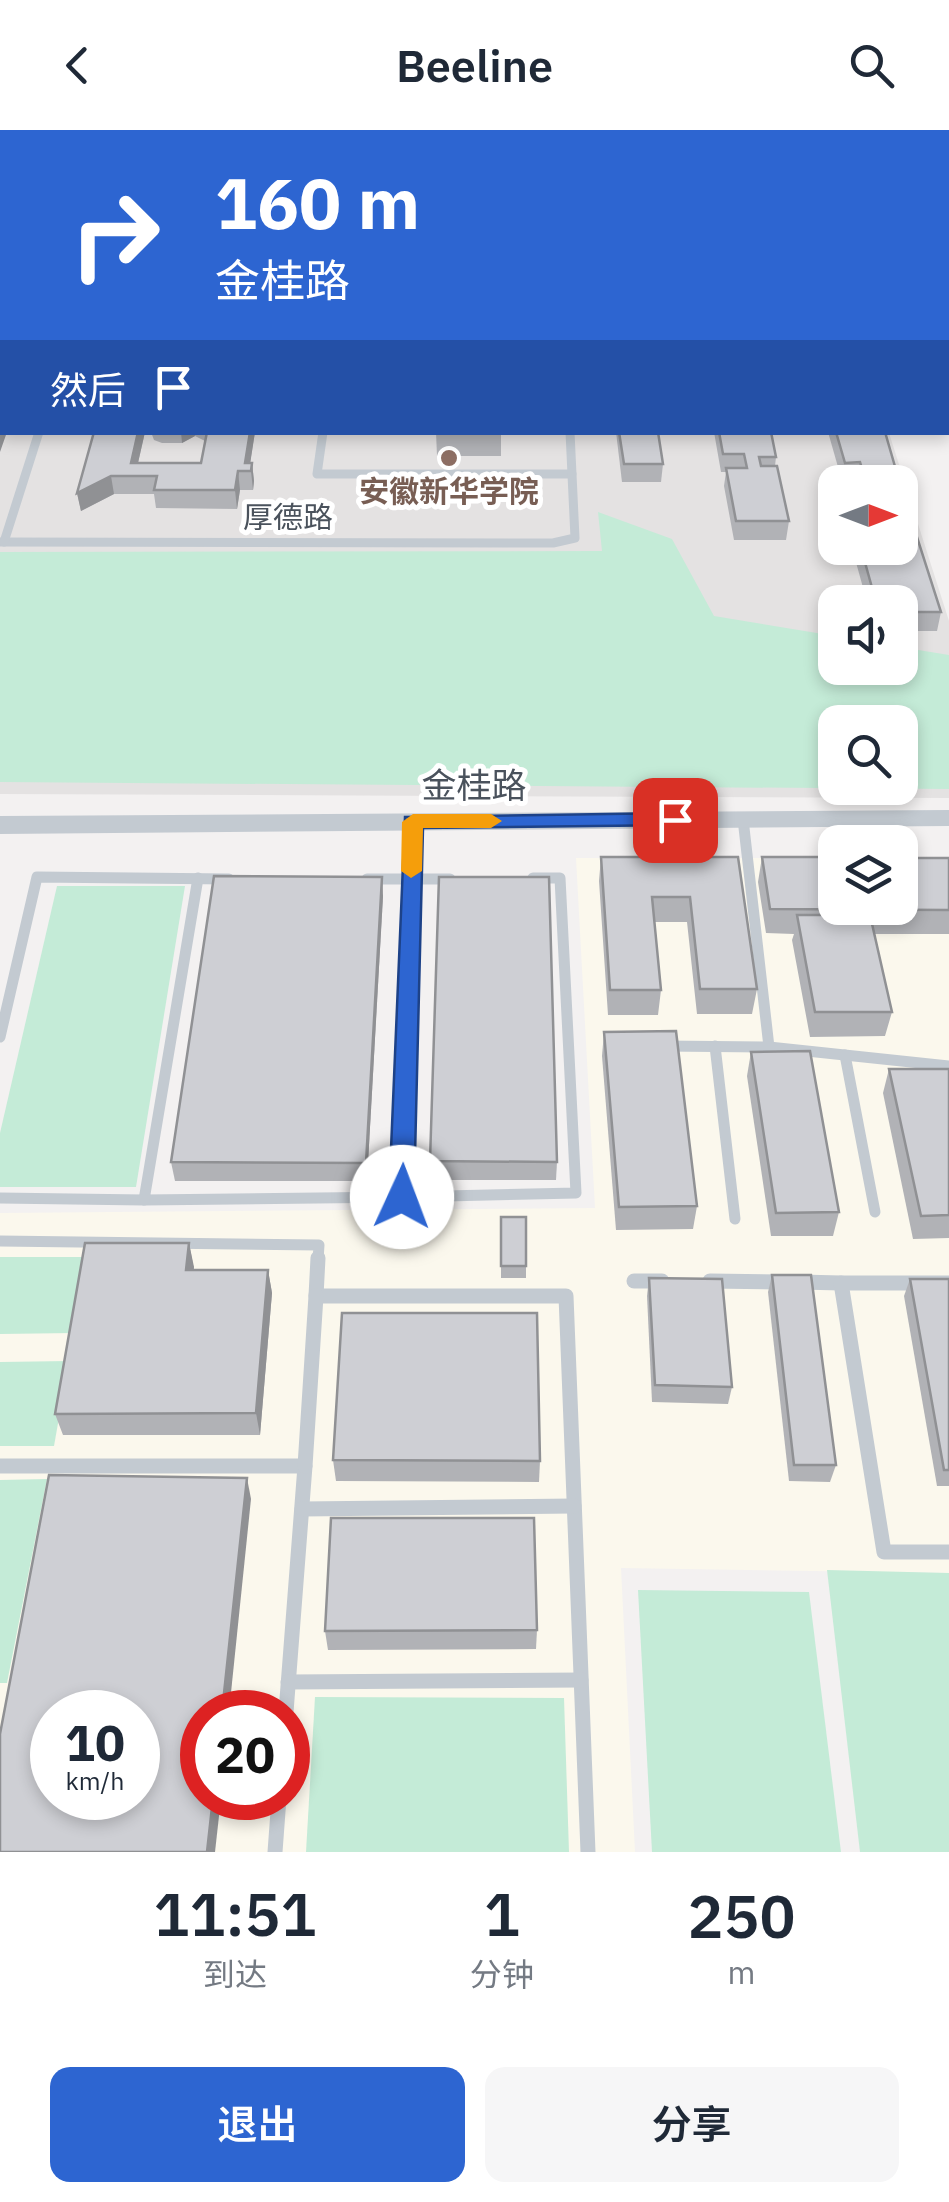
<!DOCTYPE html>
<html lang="zh">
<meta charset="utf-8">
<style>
body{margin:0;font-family:"IBM Plex Sans","Noto Sans SC",sans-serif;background:#f6f6f7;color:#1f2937;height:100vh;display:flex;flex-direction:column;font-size:38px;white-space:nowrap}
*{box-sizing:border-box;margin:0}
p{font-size:32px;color:#747a83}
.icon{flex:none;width:55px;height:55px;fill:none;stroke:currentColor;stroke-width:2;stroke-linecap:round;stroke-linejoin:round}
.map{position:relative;height:1722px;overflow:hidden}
.sheet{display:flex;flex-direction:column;background:#fff;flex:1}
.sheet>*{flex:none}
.hud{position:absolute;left:0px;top:0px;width:950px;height:305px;box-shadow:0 5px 15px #0003;background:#2d65d1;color:#fff;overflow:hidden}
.needle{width:65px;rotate:90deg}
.fabs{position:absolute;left:818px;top:335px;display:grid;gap:20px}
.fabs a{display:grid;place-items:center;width:100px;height:100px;border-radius:20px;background:#fff;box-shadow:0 5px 15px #0003;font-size:50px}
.speed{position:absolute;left:30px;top:1560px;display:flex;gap:20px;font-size:50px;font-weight:700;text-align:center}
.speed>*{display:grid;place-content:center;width:130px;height:130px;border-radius:50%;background:#fff;box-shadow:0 5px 15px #0003;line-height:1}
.speed small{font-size:25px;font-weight:400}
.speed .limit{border:15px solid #d22;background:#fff;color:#111}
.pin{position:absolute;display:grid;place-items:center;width:85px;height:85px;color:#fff;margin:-42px;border-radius:20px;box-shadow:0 5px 15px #0006}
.me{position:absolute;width:110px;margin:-55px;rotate:2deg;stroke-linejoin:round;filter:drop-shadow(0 0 8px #0008)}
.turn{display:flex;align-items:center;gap:35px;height:210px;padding:0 50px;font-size:45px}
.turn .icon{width:130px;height:130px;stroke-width:2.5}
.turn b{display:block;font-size:70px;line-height:85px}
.then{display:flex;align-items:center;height:95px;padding:0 50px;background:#0003;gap:20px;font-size:38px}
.eta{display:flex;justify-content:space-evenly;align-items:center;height:170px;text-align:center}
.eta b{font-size:60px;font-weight:600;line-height:70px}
.action{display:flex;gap:20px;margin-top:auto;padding:20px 50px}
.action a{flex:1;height:115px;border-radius:20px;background:#2d65d1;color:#fff;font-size:40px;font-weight:600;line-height:115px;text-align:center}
.action a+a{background:#f6f6f7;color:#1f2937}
header{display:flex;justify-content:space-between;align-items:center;height:130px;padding:0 50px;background:#fff;font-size:45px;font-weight:600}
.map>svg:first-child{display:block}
.commercial{fill:#fbf8ed;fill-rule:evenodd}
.education{fill:#e4e2e2;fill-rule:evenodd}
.green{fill:#c4ebd7;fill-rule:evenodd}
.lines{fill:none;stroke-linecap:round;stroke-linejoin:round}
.service-far2{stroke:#c3cad1;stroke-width:9}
.service-far1{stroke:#c3cad1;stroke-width:11}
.service{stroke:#c3cad1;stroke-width:15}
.tertiary{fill:#c3cad1;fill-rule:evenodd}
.primary{fill:#b3becc;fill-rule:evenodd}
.wall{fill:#b1b2b6}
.shaded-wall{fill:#909194}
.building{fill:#cecfd4;stroke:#909194;stroke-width:2.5;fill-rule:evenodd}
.route{fill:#2d65d1;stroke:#1d4288;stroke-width:2.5}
.slow{fill:#f59e0b}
.education-dot{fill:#8d6e63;stroke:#fff;stroke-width:4}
.labels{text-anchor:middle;stroke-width:10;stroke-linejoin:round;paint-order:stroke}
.far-education-label{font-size:30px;font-weight:bold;fill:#785e54;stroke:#fff}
.far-street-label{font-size:30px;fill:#4a525c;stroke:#fff}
.street-label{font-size:35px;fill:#4a525c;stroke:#fff}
</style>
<header><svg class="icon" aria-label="back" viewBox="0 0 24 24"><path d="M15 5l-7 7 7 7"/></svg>Beeline<svg class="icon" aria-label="search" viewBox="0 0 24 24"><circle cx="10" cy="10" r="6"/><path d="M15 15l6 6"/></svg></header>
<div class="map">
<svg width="949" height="1722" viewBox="0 0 949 1722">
<rect width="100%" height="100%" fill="#f3f1f1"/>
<path class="commercial" d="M576,728h259v50h65l49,-49v714l-328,-5 14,284h-635v-639l595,-5zM52,1582h86v86h-86zM202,1582h86v86h-86z"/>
<path class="education" d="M0,0h843l-841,2v300l887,1 60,188v177l-949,-4zM835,352h65v66h-65zM835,472h65v66h-65zM835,592h65v66h-65z"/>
<g class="green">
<path d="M598,382l74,27 42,77 121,20v32h65v-21l49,8v134l-949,-7v-230l602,-1zM835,592h65v66h-65z"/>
<path d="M57,756h128l-49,301h-136v-54z"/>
<path d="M0,1127h87l-13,76 -74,1z"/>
<path d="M69,1231l-15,85h-54v-84z"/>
<path d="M47,1349l-40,204h-7v-203z"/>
<path d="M827,1440l122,3v279h-89z"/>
<path d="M638,1460l171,2 32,260h-189z"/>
<path d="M315,1567l249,1 5,154h-263z"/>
</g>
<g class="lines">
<g class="service-far2">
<path d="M323,302l-6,42h255"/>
<path d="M0,412l553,1 22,-5 -5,-106"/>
<path d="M4,412l35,-110"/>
</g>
<g class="service-far1">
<path d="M743,689l26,228 180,19"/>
<path d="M198,748l-54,322 258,-3 9,-318h39"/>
<path d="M367,749h44l2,-58"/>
<path d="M0,907l37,-160 192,2"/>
<path d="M663,916l106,1"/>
<path d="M715,916l20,173"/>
<path d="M845,925l30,157"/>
<path d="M402,1067l174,-4 -16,-315h-27"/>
<path d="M0,1068l144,2"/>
<path d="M0,1111l319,4 -1,15"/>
</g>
<g class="service">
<path d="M318,1128l-2,38h250l22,556"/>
<path d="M634,1151h28"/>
<path d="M710,1151l72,1"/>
<path d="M800,1152l41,1"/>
<path d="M949,1153h-108l43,269h65"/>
<path d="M0,1336h305l-19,246"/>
<path d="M305,1336l11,-170"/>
<path d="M302,1379l272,-3"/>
<path d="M288,1552l293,-2"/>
<path d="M275,1722l4,-54"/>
</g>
<path class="tertiary" d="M949,680v16l-949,8v-18z"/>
<g class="primary">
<path d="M884,0h20l1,2h-19z"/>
<path d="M948,138l1,1v17l-1,-1z"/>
<rect x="948" y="219" width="1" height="18"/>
</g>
</g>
<g class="wall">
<rect x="292" y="0" width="51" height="2"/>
<rect x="382" y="0" width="28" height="2"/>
<rect x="455" y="0" width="28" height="2"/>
<rect x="524" y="0" width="52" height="2"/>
<path d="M588,0h51l2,2h-52z"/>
<rect x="0" y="75" width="2" height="29"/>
<path d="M94,302h51l-7,31h63l4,-22 -10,-5 -13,7h-20l-8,-3 -3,-8h104l-5,31h2l2,18 -1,9h-13l-3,19 -81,-1 -2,-14h-40l-33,17 -4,-18z"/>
<path d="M436,302h65v24h-64z"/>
<path d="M616,302h42l5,32 -2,18h-39z"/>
<path d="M714,302h57l5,25 -1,9 14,55 -3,19h-52l-10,-54 2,-14h-5z"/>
<path d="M828,302h57l11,38 -2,12 -52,-1z"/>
<path d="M852,418h48l41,64 -4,19h-37v-29h-33z"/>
<path d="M601,727h137l19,132 -5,25h-55l-10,-92h-32l6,68 -3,25h-50l-9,-134z"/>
<path d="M762,727l187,1v76h-75l18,78 -7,24 -75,1 -18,-97 2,-6 -28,-1 -8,-51z"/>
<path d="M383,766l-16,285h-192l-4,-19z"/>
<path d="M604,902l93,174 -4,23 -77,1 -14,-174z"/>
<path d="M751,922l88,160 -6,24h-62l-24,-160z"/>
<path d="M889,939h60v169l-36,1 -30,-146z"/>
<path d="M430,1031l127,1 -1,18h-126z"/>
<path d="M501,1087l25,49v12h-25z"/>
<path d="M189,1113l5,27h74l4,23 -12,142h-197l-8,-21z"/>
<path d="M772,1145l64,190 -6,17 -41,-1 -21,-189z"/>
<path d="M649,1148l83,109 -4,17 -76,-2 -5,-106z"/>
<path d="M910,1149h39v207h-12l-33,-190z"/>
<path d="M333,1330l207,1 -1,21 -203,-1z"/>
<path d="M537,1500l-1,19 -208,1 -3,-19z"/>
</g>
<g class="shaded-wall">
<rect x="0" y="31" width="2" height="17"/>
<path d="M2,285v17h5l-7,20v-30z"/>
<path d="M138,302h7l-10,44 -4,-13z"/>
<path d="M181,302h13l1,4 -13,7z"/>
<path d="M250,302h5l-6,39 -4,-8z"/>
<path d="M252,333l2,18 -1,9 -2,-19z"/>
<path d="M238,341l2,19 -3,19 -2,-19z"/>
<path d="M111,346l3,18 -33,17 -4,-18z"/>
<path d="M382,747l1,19 -16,285 -1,-18z"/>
<path d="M189,1113l5,24 -3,26 -5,-23z"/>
<path d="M268,1140l4,23 -12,142 -4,-22z"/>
<path d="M247,1348l4,21 -22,213h-7z"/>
<path d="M213,1668h8l-6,54h-8z"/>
</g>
<g class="building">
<path d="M0,0h18l-1,2h-15v29h-2z"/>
<path d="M64,0h31l-1,2h-31z"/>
<path d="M136,0h36l-1,2h-35z"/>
<rect x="225" y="0" width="34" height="2"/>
<rect x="309" y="0" width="30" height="2"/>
<path d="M418,0h29l-1,2h-28z"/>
<rect x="545" y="0" width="31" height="2"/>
<path d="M607,0h32l2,2h-32z"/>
<path d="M94,302h44l-7,31h70l6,-31h43l-5,31h7l-1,8h-13l-3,19h-81l3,-14h-46l-34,17z"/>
<path d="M619,302h39l5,32h-39z"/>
<path d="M719,302h52l5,25h-17l2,9h16l12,55h-53l-10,-53h21l-3,-14h-21z"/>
<path d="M836,302h49l11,38h-21l4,12h-13l-6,-20 -15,1z"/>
<path d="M900,354l41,128h-41v-10h-24l-15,-54h39z"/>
<path d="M601,727h137l19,132h-57l-10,-92h-38l9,93h-51z"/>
<path d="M762,727h73v51h65v-50h49v52l-179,-1z"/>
<path d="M214,746l168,1 -16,286 -195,-1z"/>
<path d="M439,747h110l8,285 -127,-1z"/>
<path d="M797,785h73l22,97h-77z"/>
<path d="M676,901l21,175 -78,1 -15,-175z"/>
<path d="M810,921l29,161 -63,1 -25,-161z"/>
<path d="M889,939h60v146l-28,1z"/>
<rect x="501" y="1087" width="25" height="49"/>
<path d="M85,1113h104l-3,27h82l-12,143 -201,1z"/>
<path d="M772,1145h39l25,190h-42z"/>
<path d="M649,1148l73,1 10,108 -77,-2z"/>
<path d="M910,1149h39v191h-5z"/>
<path d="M342,1183h195l3,148 -207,-1z"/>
<path d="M49,1345l198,3 -25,234h-20v86h11l-6,54h-207v-118zM52,1582h86v86h-86z"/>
<path d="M331,1388h203l3,112 -212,1z"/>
</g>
<path class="route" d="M675,683l10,7 -3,5 -259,3 -9,369 -12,10 -9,-3 -4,-7 16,-380z"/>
<path class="slow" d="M413,684h78l11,7 -11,7h-68l-1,43 -11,7 -10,-7 1,-49z"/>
<circle class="education-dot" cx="449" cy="328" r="10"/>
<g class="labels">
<g class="far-education-label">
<text x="449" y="372">安徽新华学院</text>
</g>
<g class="far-street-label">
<text x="288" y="398">厚德路</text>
</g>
<g class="street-label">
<text x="474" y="668">金桂路</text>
</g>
</g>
</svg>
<div class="fabs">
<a><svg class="needle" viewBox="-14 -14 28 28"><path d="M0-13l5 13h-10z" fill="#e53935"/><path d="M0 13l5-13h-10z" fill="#747a83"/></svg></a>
<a><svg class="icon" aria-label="sound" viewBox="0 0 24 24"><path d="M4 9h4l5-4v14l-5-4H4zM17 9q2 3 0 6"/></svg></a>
<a><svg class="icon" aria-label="search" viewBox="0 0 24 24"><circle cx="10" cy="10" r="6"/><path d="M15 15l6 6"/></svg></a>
<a><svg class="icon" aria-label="layers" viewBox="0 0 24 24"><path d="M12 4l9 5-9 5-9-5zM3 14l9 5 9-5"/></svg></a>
</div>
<div class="speed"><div>10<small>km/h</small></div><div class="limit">20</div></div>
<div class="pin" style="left:675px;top:690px;background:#d93025"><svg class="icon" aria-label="arrive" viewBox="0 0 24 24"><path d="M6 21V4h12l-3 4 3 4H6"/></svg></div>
<svg class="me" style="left:402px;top:1067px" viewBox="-20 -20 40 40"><circle r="19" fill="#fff"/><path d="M0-13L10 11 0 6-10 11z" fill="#2d65d1"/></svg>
<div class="hud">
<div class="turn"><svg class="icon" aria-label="right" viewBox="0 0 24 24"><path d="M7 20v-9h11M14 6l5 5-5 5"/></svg><div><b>160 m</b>金桂路</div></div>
<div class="then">然后<svg class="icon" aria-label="arrive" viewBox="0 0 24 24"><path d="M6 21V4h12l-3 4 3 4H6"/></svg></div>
</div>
</div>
<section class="sheet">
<div class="eta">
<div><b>11:51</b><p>到达</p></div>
<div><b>1</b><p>分钟</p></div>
<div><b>250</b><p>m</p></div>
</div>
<div class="action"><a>退出</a><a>分享</a></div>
</section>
